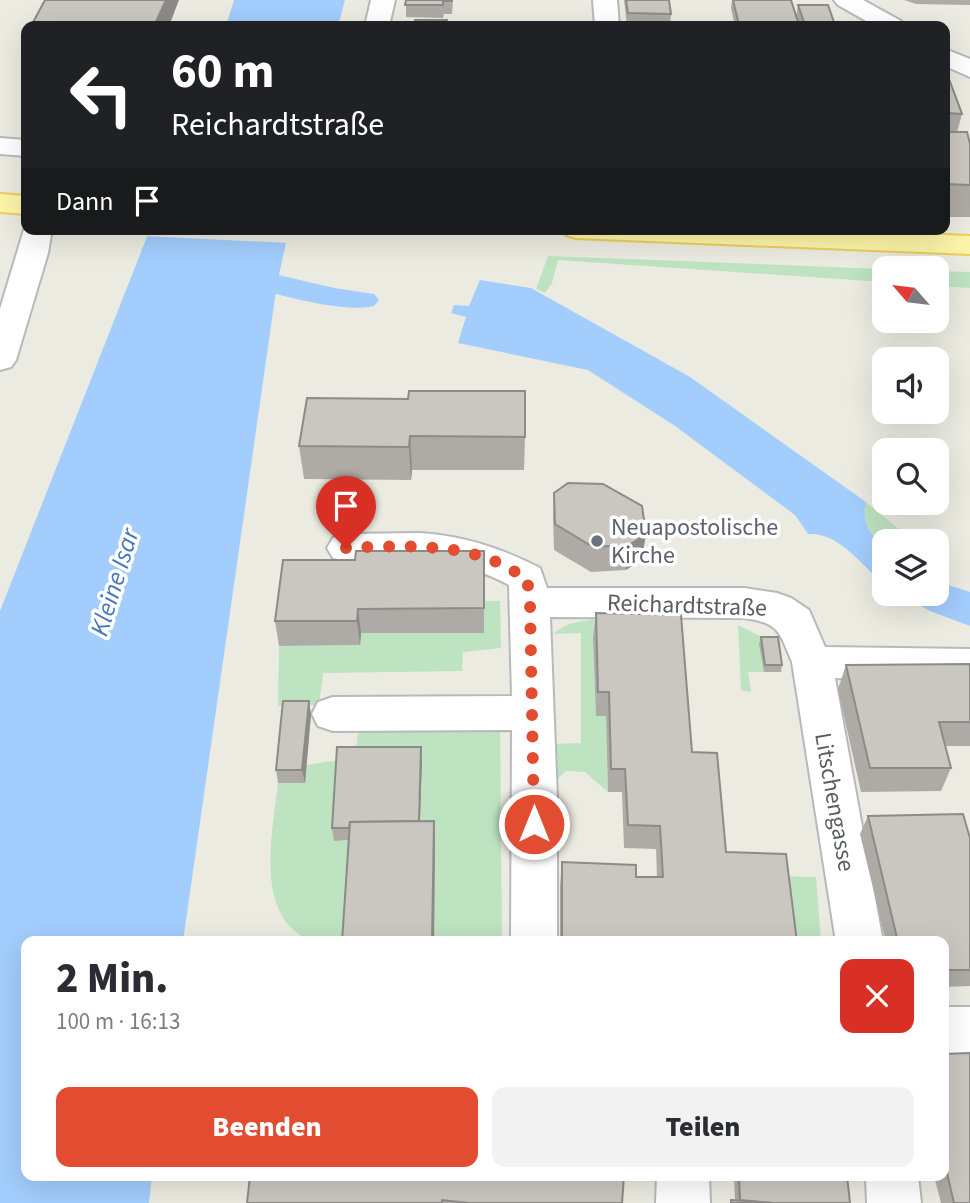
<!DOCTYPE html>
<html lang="de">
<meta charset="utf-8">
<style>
body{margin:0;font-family:"Source Sans 3",sans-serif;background:#f2f2f3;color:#2b2b33;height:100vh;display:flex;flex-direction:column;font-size:26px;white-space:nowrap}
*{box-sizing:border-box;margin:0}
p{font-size:23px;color:#7c7c81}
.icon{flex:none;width:38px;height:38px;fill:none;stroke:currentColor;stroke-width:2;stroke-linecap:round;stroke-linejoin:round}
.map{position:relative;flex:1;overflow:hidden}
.sheet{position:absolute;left:21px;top:936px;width:928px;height:245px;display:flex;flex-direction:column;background:#fff;border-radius:14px;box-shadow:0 7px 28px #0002}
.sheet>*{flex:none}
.guide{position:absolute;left:21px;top:21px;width:929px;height:214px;border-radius:14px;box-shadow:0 7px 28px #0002;background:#202124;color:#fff;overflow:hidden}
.needle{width:46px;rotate:298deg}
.controls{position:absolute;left:872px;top:256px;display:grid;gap:14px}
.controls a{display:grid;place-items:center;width:77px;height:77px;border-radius:14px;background:#fff;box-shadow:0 7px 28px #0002;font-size:35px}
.pin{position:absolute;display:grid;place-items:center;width:60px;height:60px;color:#fff;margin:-72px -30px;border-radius:50% 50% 50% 0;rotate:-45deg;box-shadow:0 0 7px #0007}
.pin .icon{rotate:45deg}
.me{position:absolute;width:77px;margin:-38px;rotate:0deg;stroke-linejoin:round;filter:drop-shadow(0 0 5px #0008)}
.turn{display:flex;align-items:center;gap:24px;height:147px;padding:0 35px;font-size:32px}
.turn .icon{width:91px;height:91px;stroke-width:2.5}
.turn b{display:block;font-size:49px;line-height:60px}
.then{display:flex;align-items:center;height:66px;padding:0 35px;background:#0003;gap:14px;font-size:26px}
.round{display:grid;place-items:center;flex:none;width:74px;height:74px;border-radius:14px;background:#f2f2f3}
.head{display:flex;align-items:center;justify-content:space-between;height:119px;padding:0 35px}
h1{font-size:42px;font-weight:800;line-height:52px}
.cta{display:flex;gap:14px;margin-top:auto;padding:14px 35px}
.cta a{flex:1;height:80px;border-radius:14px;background:#e24d31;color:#fff;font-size:28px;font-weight:800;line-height:80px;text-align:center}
.cta a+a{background:#f2f2f3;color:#2b2b33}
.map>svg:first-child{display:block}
.green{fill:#bee3c1}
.water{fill:#a2cdfc}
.pier{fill:#ecebe1}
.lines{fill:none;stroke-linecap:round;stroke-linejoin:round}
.canal{fill:#a2cdfc;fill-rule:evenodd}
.minor-casing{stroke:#b7b9bd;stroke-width:4}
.major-casing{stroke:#ecce5b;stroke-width:4}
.minor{fill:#fff;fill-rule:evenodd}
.major{fill:#fcf5a7;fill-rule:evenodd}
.wall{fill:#aeaba6}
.shaded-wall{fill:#8d8b87}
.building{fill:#cac7c1;stroke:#8d8b87;stroke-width:2}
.route{stroke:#e24d31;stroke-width:12;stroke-dasharray:0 21.6}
.worship-dot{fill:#6b7280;stroke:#fff;stroke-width:2.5}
.labels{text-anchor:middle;stroke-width:7;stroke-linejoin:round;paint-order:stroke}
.worship-label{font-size:24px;fill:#5b616d;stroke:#fff;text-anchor:start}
.street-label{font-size:24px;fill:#5a5d62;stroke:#fff}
.water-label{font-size:26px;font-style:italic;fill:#4677be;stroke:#fff}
</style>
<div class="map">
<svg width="970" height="1203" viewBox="0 0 970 1203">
<rect width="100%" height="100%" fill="#ecebe1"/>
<g class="green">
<path d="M548,256l336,13v13l-326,-22 -6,23 -7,10 -9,-4z"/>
<path d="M936,271l34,1v16l-34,-2z"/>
<path d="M866,502l47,39h-29v5c-15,-12 -23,-26 -18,-44z"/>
<path d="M484,601h16l1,47 -38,4 -1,19 -139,2 -4,32 -41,1 1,-60 80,-1 2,-12h122z"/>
<path d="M604,619l-11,19 3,78h10l2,76 -23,-20 -19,-1 -11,10v-37l26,-1v-110l-28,1c15,-13 32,-14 51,-15z"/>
<path d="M738,625l38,19 5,28h-33l3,20 -10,-2z"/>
<path d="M500,723l2,218h-69l-14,-102 3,-79h-67l3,-28z"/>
<path d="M339,760l13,80 -6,101c-11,0 -28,4 -37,-1 -56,-25 -36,-109 -31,-157h26l2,-18z"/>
<path d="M779,876l37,1 5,64h-34z"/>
</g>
<g class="water">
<path d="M234,0h111l-7,26h-112z"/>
<path d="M150,229h139l-12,55 -94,657 -157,1v234h126l-3,27h-149v-592z"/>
<path d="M480,280l51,8 159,89 176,125c-5,18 3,32 18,44v37c-23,-17 -44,-51 -76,-49l-13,-19 -120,-89 -87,-56 -130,-27 8,-26 -15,-4 3,-8 15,1z"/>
<path d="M936,581l34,11v34l-40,-15 -32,-18h38z"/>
</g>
<path class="pier" d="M146,229h147l-3,14 -147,-7z"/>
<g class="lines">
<path class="canal" d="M228,263l106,25 40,6 5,6 -5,6c-35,9 -118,-18 -156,-28l-4,-6 4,-6z"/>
<g class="minor-casing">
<g id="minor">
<path d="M371,0h24l-6,26h-24z"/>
<path d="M593,0h24l2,26h-24z"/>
<path d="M834,0h29l38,21 3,5h-29l-37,-21z"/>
<path d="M945,49l25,10v18l-25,-11z"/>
<path d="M0,138l26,2v16l-26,-2z"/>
<path d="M26,223v6h26l-4,24 -32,107 -5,7 -11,3v-61z"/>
<path d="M420,533c44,3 81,15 120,35l7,20h197l33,5 14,5 18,12 16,37 145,2v32l-135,-3 48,264h-47l-44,-280c-13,-31 -13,-39 -48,-44l-194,-1 7,182v143h-46l1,-212 -179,1 -15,-5 -6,-12 6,-12 15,-5 179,-1 -3,-111c-41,-22 -75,-25 -122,-25 -18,0 -36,3 -54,-2l-6,-10 6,-10 13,-4z"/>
<rect x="943" y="1007" width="27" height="48"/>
<path d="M657,1176h52l1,27h-54z"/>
<path d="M866,1176h52l3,27h-54z"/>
</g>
</g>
<g class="major-casing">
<g id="major">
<path d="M0,194l26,2v18l-26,-2z"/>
<path d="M562,229h238l170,7v18l-394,-16 -10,-3z"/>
</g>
</g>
<use href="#minor" class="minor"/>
<use href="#major" class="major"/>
</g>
<g class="wall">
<path d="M406,0h47l-1,14h-8l-1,4 -37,-1z"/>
<path d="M624,0h45l2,14 -1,12h-43z"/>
<path d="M732,0h59l5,17 2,-12 37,20v1h-100l-4,-18z"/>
<path d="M904,0h66v5l-54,-1z"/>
<path d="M945,79l17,35 -5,18 13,12v73h-25z"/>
<path d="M307,398l218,39 -1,33h-112l-1,10 -107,-1 -5,-33z"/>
<path d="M568,483l74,76 -16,11 -35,2 -37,-22 -1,-32 1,-25z"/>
<path d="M484,551v82h-123l-1,12 -81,1 -4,-25 80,-61z"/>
<path d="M596,613l96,139 34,100 71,90h-237v-57l2,-23 74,15h21l-1,-28 -32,-1 -2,-56h-14l-2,-76h-10l-3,-78z"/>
<path d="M761,637l21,28 -1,7h-17l-5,-28z"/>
<path d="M970,664v82h-25l6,22 -10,23 -80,1 -23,-103 8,-24z"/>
<path d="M311,714l-6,69h-27l-2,-13z"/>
<path d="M421,747l1,13 -2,61 15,18 -1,103h-92l6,-102 -14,1 -2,-13z"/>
<path d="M868,816l102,22v148l-27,1v-45h-57l-26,-108z"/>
<path d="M943,1054l27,149h-29l-7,-27h9z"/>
<path d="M250,1176l372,27h-375z"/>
<path d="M734,1176h113l3,27h-120l1,-3h4z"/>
</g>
<g class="shaded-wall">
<path d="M166,0h13l-10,26h-15z"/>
<path d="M410,436l2,34 -1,10 -2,-33z"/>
<path d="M646,534l-4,25 -16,11 3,-25z"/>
<path d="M358,609l3,24 -1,12 -3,-24z"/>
<path d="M309,701l2,13 -6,69 -3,-13z"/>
<path d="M421,747l1,13 -3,79 -1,-12z"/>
<path d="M434,821l1,18 -1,103h-2z"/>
</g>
<g class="building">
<path d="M45,0h121l-12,26h-123z"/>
<path d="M406,0h46v1h-9v4h-38z"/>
<path d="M626,0h43l2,14 -43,-1z"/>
<path d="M733,0h58l8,25h-60z"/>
<path d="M798,5h30l7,20h-30z"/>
<path d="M415,20h32l-1,6h-32z"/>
<path d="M945,79h4l13,35 -17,-1z"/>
<path d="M945,132h22l3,12v41l-25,-1z"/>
<path d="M409,391h116v46l-115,-1 -1,11 -110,-1 8,-48 101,1z"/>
<path d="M568,483l35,1 39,22 4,28 -17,11 -36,2 -38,-23 -1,-31z"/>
<path d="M356,551h128v57l-126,1 -1,12h-82l8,-61h72z"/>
<path d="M596,613l85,2 11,137 25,1 9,99 60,2 11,88 -235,-1v-79l74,3v12h27l-3,-51 -32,-1 -3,-56h-14l-2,-77h-11z"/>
<path d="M761,637h17l4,28h-17z"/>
<path d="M970,664v58h-31l12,46h-81l-24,-103z"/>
<path d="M283,701h26l-7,69h-26z"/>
<path d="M337,747h84l-2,74 -69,1 -1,6h-17z"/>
<path d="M963,814l7,24v132h-27v-28h-45l-30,-126z"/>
<path d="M434,821l-2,121h-90l8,-120z"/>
<path d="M970,1053v150h-16l-11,-47v-102z"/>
<path d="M250,1176h374l-2,27h-153l-27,-3v3h-195z"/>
<path d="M739,1176h108l3,27h-78l-32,-3z"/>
<path d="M731,1200l42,3h-42z"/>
</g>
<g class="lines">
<path class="route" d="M346,548c47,-2 102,-5 146,12 12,5 23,12 35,18l3,24 4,222"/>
</g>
<circle class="worship-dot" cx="597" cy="541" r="7"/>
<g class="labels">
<g class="worship-label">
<text x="611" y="535">Neuapostolische<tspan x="611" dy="28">Kirche</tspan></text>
</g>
<g class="street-label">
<text transform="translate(687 605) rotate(2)" y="8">Reichardtstraße</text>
<text transform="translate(835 802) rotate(80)" y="8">Litschengasse</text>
</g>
<g class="water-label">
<text transform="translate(114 582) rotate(-73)" y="9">Kleine Isar</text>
</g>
</g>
</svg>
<div class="controls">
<a><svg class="needle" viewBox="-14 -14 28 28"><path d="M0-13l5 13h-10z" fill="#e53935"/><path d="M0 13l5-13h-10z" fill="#7c7c81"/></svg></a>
<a><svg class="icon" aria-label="sound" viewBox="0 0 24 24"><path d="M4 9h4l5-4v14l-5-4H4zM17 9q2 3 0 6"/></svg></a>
<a><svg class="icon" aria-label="search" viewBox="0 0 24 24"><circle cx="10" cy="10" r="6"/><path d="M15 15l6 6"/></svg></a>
<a><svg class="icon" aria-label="layers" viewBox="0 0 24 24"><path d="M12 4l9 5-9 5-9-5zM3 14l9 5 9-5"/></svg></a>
</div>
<div class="pin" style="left:346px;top:548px;background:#d93025"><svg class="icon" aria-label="arrive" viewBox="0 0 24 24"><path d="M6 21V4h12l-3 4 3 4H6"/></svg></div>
<svg class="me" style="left:534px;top:824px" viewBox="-20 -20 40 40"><circle r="17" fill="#e24d31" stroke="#fff" stroke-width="3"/><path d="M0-11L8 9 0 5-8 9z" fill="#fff"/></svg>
<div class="guide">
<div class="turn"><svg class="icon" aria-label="left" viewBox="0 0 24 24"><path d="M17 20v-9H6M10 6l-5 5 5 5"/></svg><div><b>60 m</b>Reichardtstraße</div></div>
<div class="then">Dann<svg class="icon" aria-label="arrive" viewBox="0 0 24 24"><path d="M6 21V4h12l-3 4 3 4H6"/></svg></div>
</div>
<section class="sheet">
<div class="head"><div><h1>2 Min.</h1><p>100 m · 16:13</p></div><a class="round" style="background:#d93025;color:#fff"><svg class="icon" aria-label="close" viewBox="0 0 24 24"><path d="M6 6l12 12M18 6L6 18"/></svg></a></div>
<div class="cta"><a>Beenden</a><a>Teilen</a></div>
</section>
</div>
